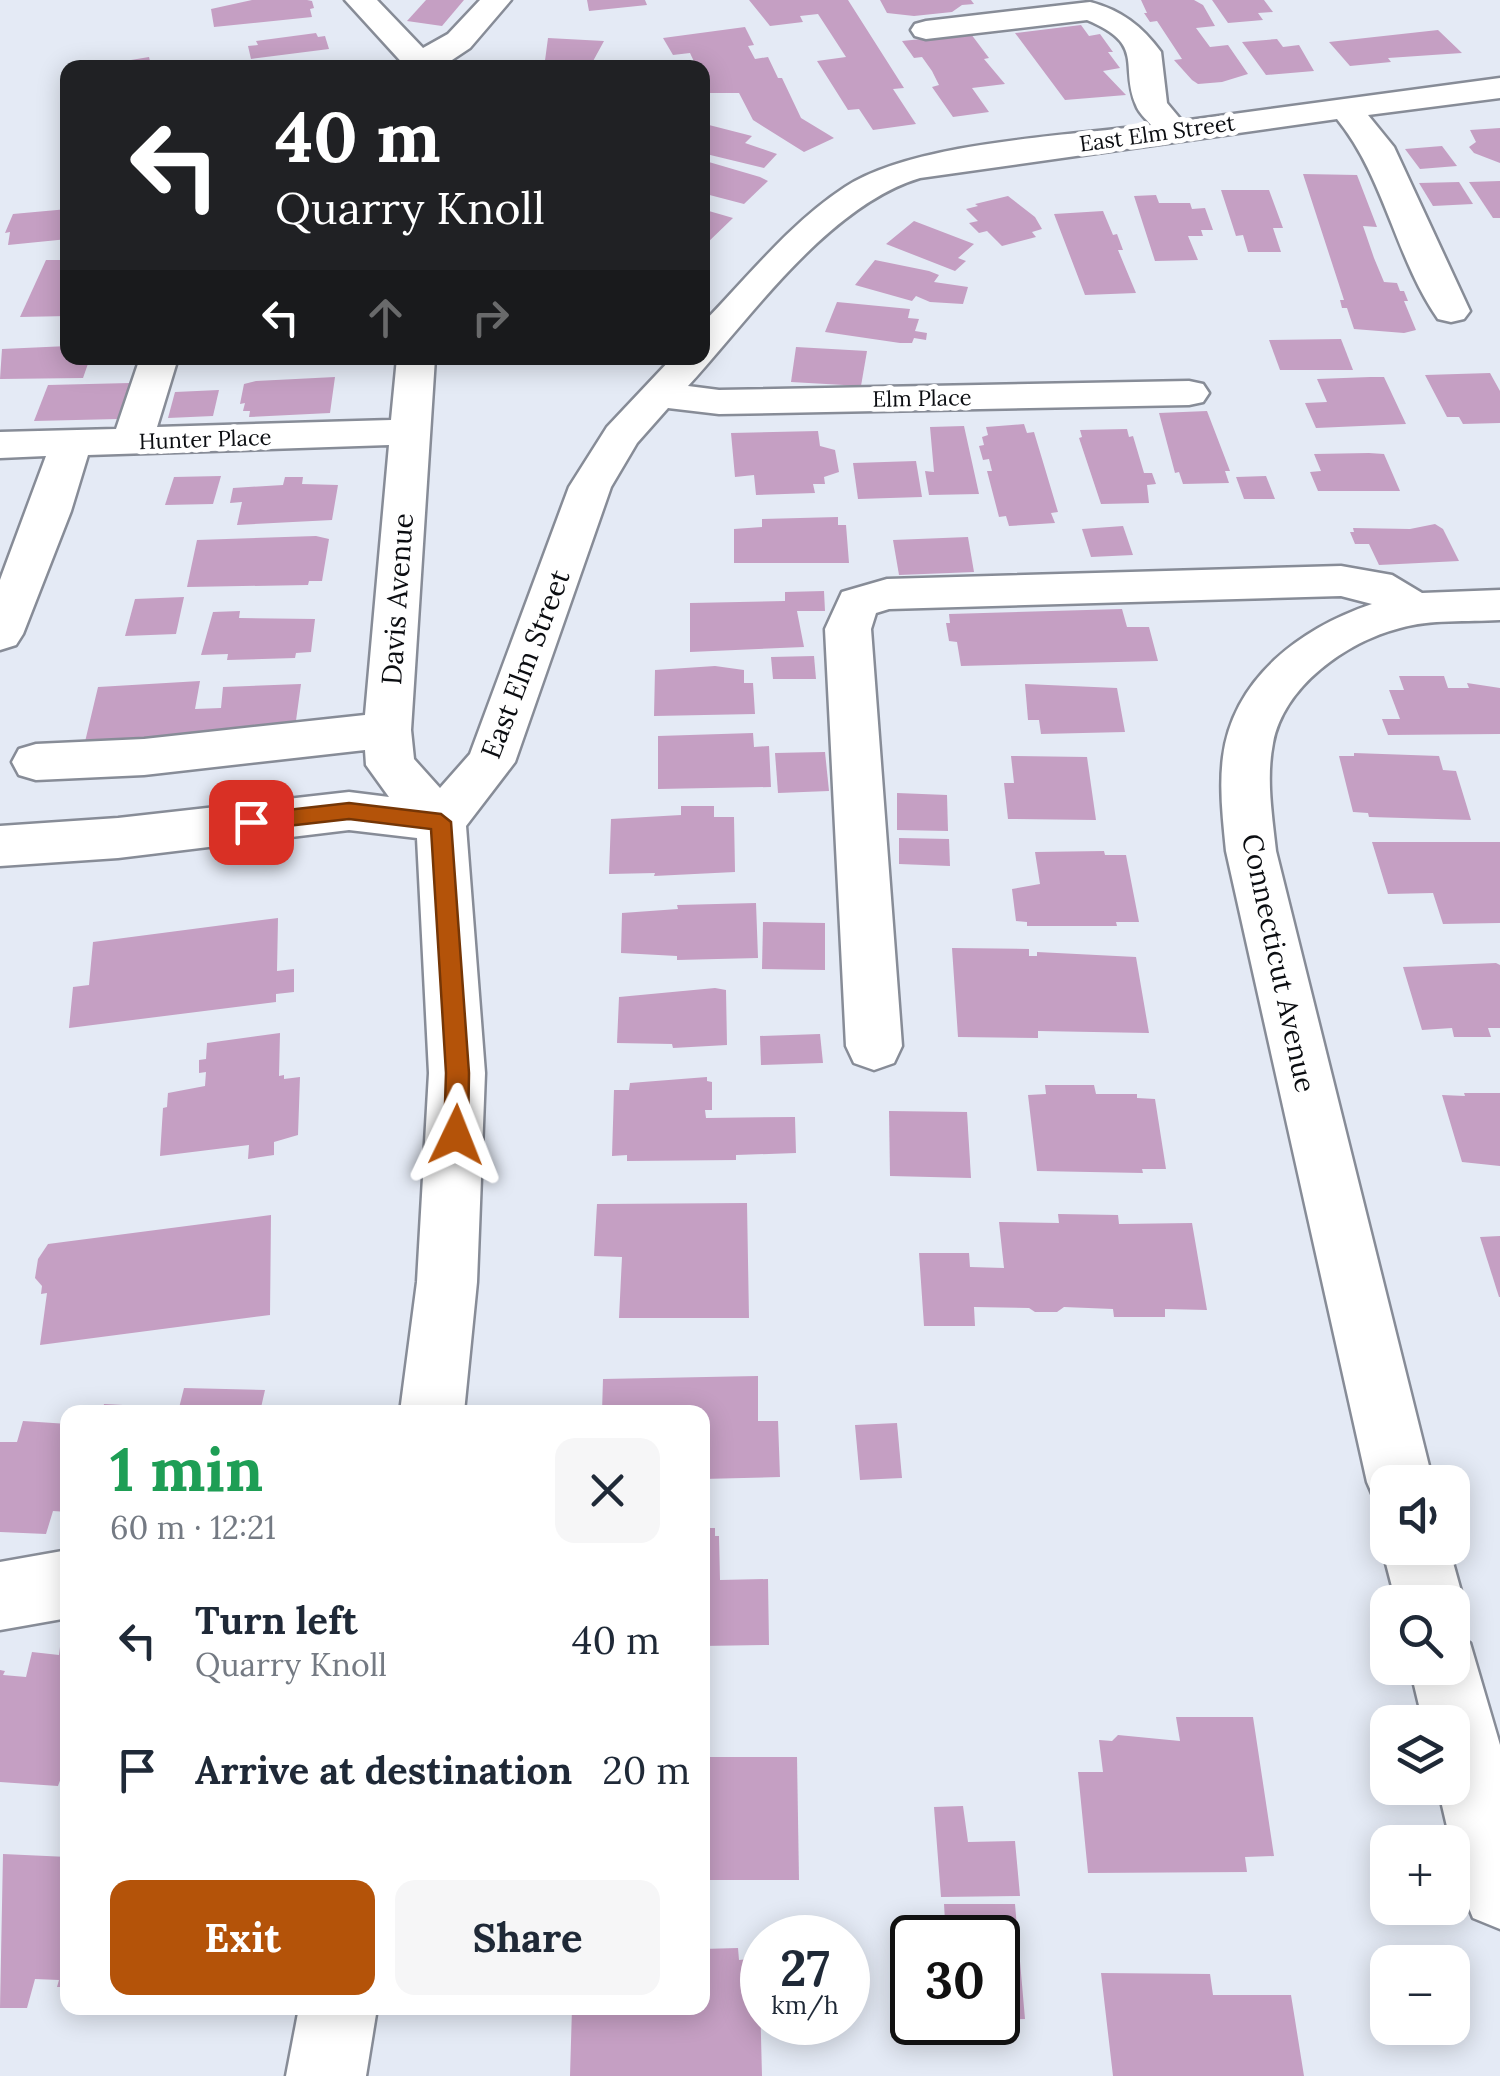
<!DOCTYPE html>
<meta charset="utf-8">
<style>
body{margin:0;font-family:Lora,serif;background:#f6f6f7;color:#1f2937;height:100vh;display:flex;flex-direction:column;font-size:38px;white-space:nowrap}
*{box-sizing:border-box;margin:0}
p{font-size:32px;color:#747a83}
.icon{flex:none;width:55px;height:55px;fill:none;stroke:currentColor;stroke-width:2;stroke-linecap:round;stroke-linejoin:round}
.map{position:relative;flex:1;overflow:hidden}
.details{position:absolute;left:60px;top:1405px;width:650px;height:610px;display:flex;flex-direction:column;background:#fff;border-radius:20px;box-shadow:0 5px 25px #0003}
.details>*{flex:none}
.hud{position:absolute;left:60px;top:60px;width:650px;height:305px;border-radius:20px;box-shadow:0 5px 25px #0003;background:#202124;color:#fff;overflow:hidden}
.buttons{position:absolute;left:1370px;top:1465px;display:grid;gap:20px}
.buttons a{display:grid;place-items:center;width:100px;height:100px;border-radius:20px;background:#fff;box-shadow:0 5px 25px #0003;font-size:50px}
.speed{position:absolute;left:740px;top:1915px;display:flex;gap:20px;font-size:50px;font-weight:700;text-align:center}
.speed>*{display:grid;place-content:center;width:130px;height:130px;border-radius:50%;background:#fff;box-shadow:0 5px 25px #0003;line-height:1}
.speed small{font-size:25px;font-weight:400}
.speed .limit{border:5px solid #111;border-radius:15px;background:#fff;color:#111}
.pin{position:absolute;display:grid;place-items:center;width:85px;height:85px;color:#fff;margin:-42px;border-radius:20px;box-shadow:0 5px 15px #0006}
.me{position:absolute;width:110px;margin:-55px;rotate:2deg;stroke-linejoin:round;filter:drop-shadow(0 0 8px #0008)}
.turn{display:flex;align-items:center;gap:35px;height:210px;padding:0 50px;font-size:45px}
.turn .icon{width:130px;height:130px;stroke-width:2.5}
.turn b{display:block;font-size:70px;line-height:85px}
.lanes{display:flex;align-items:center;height:95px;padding:0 50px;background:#0003;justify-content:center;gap:50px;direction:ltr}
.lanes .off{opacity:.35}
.round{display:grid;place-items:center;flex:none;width:105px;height:105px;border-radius:20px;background:#f6f6f7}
.overview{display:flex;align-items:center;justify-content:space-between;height:170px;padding:0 50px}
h1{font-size:60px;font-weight:700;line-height:75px;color:#1e9e55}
.button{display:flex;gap:20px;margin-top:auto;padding:20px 50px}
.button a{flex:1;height:115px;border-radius:20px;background:#b45309;color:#fff;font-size:40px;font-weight:700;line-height:115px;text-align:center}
.button a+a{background:#f6f6f7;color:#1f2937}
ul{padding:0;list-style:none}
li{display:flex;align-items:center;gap:30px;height:130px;padding:0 50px}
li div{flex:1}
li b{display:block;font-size:38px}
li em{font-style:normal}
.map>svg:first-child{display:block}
.building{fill:#c59fc3}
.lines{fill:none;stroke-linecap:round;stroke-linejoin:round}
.minor-casing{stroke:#878c97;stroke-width:5}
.minor{fill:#fff;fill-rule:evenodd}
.route{fill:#b45309;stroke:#753606;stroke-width:2.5}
.labels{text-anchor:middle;stroke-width:10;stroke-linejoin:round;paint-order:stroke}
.far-street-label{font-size:22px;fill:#0b0d11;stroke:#fff}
.street-label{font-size:28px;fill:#0b0d11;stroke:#fff}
</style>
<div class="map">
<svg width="1500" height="2076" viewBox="0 0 1500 2076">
<rect width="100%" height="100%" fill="#e4eaf5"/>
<g class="building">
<path d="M252,0h55l5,1 2,7 -4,1 2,8 -98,10 -3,-18z"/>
<path d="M426,0h38l-22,26 -35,-5z"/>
<path d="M587,0h58l2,5 -58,6z"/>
<path d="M749,0h99l56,88 -11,1 23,35 -43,6 -14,-21 -11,1 -31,-49 29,-4 -28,-43 -18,2 3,6 -33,4z"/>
<path d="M880,0h91l3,4 -12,1 -10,7 -38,4 -27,-3z"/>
<path d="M1141,0h53l9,5 12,21 -19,2 14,19 18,-2 20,29 -26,8 -24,2 -6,-4 -18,-20 8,-1 -25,-38 -7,1 -6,-9h3z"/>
<path d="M1212,0h52l9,12 -15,1 5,7 -35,3z"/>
<path d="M1081,25l8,11 11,-2 13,18h-5l12,16 -17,3 23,24 -61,5 -50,-67z"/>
<path d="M745,27l9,18 -6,1 7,13 13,-2 10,21h4l19,40 33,20 -30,14 -51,-32 -14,-27h-37v-25h-5l-7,-15 -17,2 -10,-17z"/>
<path d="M1438,30l24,23 -74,5 3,4 -41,4 -21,-24z"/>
<path d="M316,33l2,4 7,-1 4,13 -78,10 -3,-13 10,-1 -2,-4z"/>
<path d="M971,34l18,24 -5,1 21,25 -33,4 17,24 -36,5 -21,-30 7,-2 -7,-14 -10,-14 -8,1 -12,-17z"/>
<path d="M548,38l56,3 -12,22h-7l-2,5h-39z"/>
<path d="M1277,39l6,8 16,-2 15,26 -48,4 -24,-33z"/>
<path d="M149,57l2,8 10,-1 1,4h-35l-2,-7z"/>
<path d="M709,125l43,11 -7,7 32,11 -13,14 -62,-15v-22z"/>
<path d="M1500,128v35l-26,-10 -5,-6 7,-5 -6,-12z"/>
<path d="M1442,146l15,20 -37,3 -15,-20z"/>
<path d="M702,160l58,17 8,4 -24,23 -42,-11z"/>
<path d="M1303,174l54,1 20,52 -14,-1 11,32 10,24 13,1 3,8h4l4,10h-4l12,29 -12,3 -50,-4 -7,-21h-5l-2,-8h4z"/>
<path d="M1500,181v37h-7l-24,-36z"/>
<path d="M1459,182l14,22 -40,2 -14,-23z"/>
<path d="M1221,190h48l14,38h-10l8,24h-33l-5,-17 -7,1z"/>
<path d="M1156,195l3,8h31l2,6 13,-1 8,22h-12l2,6h-15l10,24 -43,1 -21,-65z"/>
<path d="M1008,196l27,21 7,12 -10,3 4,5 -34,9 -15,-15 -8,2 -10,-10 9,-2 -12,-12 12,-3 -3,-2z"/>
<path d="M68,209v30l-60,6 2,-13 -5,1 8,-19z"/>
<path d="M702,209l31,9 -28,27 -3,-1z"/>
<path d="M1103,211l10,24 4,-1 6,16h-5l18,43 -51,2 -31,-81z"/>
<path d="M914,221l60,23 -16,14 8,3 -11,10 -69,-27z"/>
<path d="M46,260h22v56l-48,1z"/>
<path d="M875,260l54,11 10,4 -5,7 34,5 -5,17 -33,-2 -14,-6 -4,5 -57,-16z"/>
<path d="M837,302l73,7 -2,9 11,1 -4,12 12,2 -1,7 -12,-2 -2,5h-12l-75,-11z"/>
<path d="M1341,339l12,31h-73l-11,-30z"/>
<path d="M68,346v12h22l-7,20 -83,1 2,-30z"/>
<path d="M796,347l71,4 -6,35 -70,-4z"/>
<path d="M1490,373l10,18v32l-37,1 -4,-7h-12l-22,-42z"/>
<path d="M335,377l-5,36 -81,4 1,-6h-7l2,-8 -5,1 4,-20 12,-3z"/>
<path d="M1370,377h14l22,47 -90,4 -11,-25 22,-1 -10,-23z"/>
<path d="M130,383l-12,36 -84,2 14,-36z"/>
<path d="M219,390l-6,26 -45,2 7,-26z"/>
<path d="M1207,411l23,60h-5l4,12 -46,1 -4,-12 -4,1 -16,-60z"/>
<path d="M1024,424l3,9 7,-1 24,80 -7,1 4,10 -46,3 -3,-10 -7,1 -12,-46h5l-3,-12 -6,1 -4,-14 5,-1 -2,-8 6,-2 -2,-8z"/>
<path d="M964,426l15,68 -50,1 -4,-24 9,1 -4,-45z"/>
<path d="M1127,429l2,8 4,-1 11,37h8l4,11 -9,1 2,18 -48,1 -22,-66 3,-1 -2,-7z"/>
<path d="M818,431l2,15 15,4 4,22 -15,5 1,7h-12l2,9 -59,2 -2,-20 -19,2 -4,-44z"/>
<path d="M1369,453l15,1 16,37h-82l-8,-19 11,-1 -7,-17z"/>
<path d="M916,461l6,36 -64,2 -5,-36z"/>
<path d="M221,476l-8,28 -48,1 9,-28z"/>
<path d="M1266,476l9,23h-31l-8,-22z"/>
<path d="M285,477h18l-1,7 36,1 -6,35 -95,5 5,-23 -12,1 3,-15 50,-3z"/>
<path d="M838,517v8h8l3,38h-115v-34l28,-2v-8z"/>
<path d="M1435,524l8,5 16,32 -80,4 -10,-21h-14l-5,-12h4l-1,-4 57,1z"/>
<path d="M1123,526l10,29 -42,2 -9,-28z"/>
<path d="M316,536l13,3 -7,42h-13l-1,4 -121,2 10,-47z"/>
<path d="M968,537l6,35 -75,3 -6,-35z"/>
<path d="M824,591l1,20h-28l7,36 -114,5v-49l95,-2v-9z"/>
<path d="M184,597l-8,37 -51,2 10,-37z"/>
<path d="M1122,609l5,18h22l9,34 -197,5 -4,-24 -8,-1 -3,-18h4l-1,-9z"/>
<path d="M240,611l-1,7 76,1 -4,33 -15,1 -1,5 -68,2 1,-6 -27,1 12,-43z"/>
<path d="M814,656l2,23h-43l-2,-22z"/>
<path d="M715,666l29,4v13h9l2,31 -101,2 1,-46z"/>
<path d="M1399,676h45l4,12h21l-2,-5 33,5v46l-112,1 -6,-16h18l-11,-29h15z"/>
<path d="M200,681l-5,28 26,-1 2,-21 78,-3 -6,44 -211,18 14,-59z"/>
<path d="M1025,684l92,4 8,44 -84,2 -2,-14h-11z"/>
<path d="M753,733l1,14 15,-1 2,41 -113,2v-53z"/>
<path d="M825,752l4,39 -51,2 -3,-40z"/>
<path d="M1354,753l85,3 4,14 13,1 15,49 -102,-3 -1,-4 -15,-1 -14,-56h15z"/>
<path d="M1011,756l76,1 9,63 -88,-1 -4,-36h10z"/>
<path d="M897,793l50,2 1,36 -51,-1z"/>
<path d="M681,806h33v11h20l1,55 -81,4 1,-3 -46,1 2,-55 70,-4z"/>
<path d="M899,838l50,1 1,27 -51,-2z"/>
<path d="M1372,842h128v81l-57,1 -10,-31 -45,1z"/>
<path d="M1104,851l1,4h21l13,67h-23l1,4h-90v-4l-11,-1 -4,-32 28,-5 -5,-32z"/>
<path d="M756,903l2,55 -81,2v-4l-56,-3 1,-40 56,-4 -1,-4z"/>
<path d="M278,918l-1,53 17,-2v23l-18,2v8l-207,26 4,-41 16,-2 4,-43z"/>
<path d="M763,922l62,1v47l-63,-1z"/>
<path d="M952,948l77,1v7h8v-4l99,5 13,76 -111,-2v7l-80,-1z"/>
<path d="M1496,963l4,2v63h-12l3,9h-37l-2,-9 -30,2 -19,-63z"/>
<path d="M715,988l11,2 1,55 -54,3 -1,-4 -55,-1 2,-46z"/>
<path d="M280,1033l-1,43 5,-1v4l16,-2 -2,58 -24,7v13l-26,4 1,-14 -89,11 3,-48 4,-1 1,-14 37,-7 1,-14 -7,1v-13l7,-1 1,-16z"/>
<path d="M820,1034l3,29 -62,2 -1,-29z"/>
<path d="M707,1077v4l5,1v28h-7l1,8 89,-1 1,36 -60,2v5l-109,1v-6l-15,1 2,-66h15l1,-7z"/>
<path d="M1045,1085h49l2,9h41v4l18,1 11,70h-24l1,4 -106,-2 -9,-76 18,-1z"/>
<path d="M1464,1093h36v73l-38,-4 -20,-67 23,1z"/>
<path d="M889,1111l78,1 4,66 -81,-2z"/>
<path d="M747,1203l2,115h-130l3,-61 -28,-1 3,-52z"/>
<path d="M1058,1214l60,1 1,9 73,-1 15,87 -42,-1v8h-51l-1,-8 -49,-2 -7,5h-22l-6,-4 -55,-1 1,19h-51l-5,-73h50l1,14 34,1 -5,-46 60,1z"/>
<path d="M271,1215l-1,100 -230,30 7,-52 -6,1 1,-8 -7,-8 3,-19 10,-15z"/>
<path d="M1500,1236v61h-1l-19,-60z"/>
<path d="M758,1376v45h20l2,56 -78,2v-67h-100l1,-33z"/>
<path d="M184,1388l81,2 -5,22h-158l2,-8 75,4z"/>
<path d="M23,1421l45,3v88l-15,-1 -7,23 -46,-2v-90h17z"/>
<path d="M897,1423l5,55 -42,2 -5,-55z"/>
<path d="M702,1528h13v8h4l1,44 48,-1 1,66 -67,1z"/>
<path d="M60,1647l8,1v111l-10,27 -58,-4v-112l5,1 -2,4 23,2 6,-25 27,3z"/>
<path d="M1176,1717h77l21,139 -29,1 2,15 -159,1 -10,-101h25l-4,-32 13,1 6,-6 62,6z"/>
<path d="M702,1757h95l2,123h-97z"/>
<path d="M963,1806l5,36 47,-1 5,55 -79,1 -7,-90z"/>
<path d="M3,1854l65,3v130h-11l2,-7 -24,-1 -8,29h-27z"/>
<path d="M944,1904h71l10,115 -27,1v-82h-52z"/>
<path d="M738,1948l1,12 20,-2 3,118h-192l2,-68h130v-59z"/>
<path d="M1101,1973l109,1 3,21h78l13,81h-191z"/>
</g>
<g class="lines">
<g class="minor-casing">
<g id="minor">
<path d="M345,0h32l46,48 25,-14 32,-34h31l-41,48 -30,20h-33z"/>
<path d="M1090,2c31,8 52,24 71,50l6,51 15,18 318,-43v20l-132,17 26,32 76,164 -6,8 -13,3 -13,-3c-43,-62 -53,-141 -101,-200l-417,59c-93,28 -171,142 -232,208l31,4 470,-9 14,3 6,9 -6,9 -14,3 -470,9 -51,-6 -31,35 -26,44 -96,275 -49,64 19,247 -8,209 -13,130h-64l17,-130 12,-209 -12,-235 -68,-8 -231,28 -118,8v-40l118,-8 231,-26 40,5 -23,-32 -1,-15 -221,25 -108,5 -17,-5 -7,-13 7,-13 17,-5 108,-5 221,-24 24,-270 -301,10 -17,56 -48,123 -7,11 -16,5v-70l46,-124 -46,2v-26l116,-3 24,-71h38l-21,69 234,-7 6,-62h38l-24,372 3,29 26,29 30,-34 99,-267 38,-60 65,-69h30v-34c46,-47 88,-101 143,-137 69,-45 222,-51 306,-62 -5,-6 -13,-13 -15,-20 -17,-40 11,-60 -49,-85l-161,19 -11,-3 -4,-6 4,-6 11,-3z"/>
<path d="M1341,566l51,9 30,18 78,-3v30c-33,2 -69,-1 -100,8 -54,14 -116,58 -127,115 -7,35 -1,72 3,108l157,631h-45v28l-11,-5 -10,-23 -141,-631c-3,-31 -7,-63 -3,-94 10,-79 78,-129 149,-153l-31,-8 -452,13 -13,4 -5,16 31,417 -8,17 -20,7 -20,-7 -8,-17 -21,-417 17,-37 45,-13z"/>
<path d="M1388,1535v13h61l15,54 -10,24 -2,-24h-56l-14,-54z"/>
<path d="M68,1550v68l-68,12v-68z"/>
<path d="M1452,1636l18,7 30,102v184l-27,-11 -11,-27 -24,-103h14v-66h-29l-13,-54h42z"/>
<path d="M299,2008h78l-11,68h-80z"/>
</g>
</g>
<use href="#minor" class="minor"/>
</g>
<path class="route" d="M349,803l92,11 10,8 18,251 -1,62 -4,7 -8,4 -9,-4 -3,-7 2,-62 -15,-244 -82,-10 -98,11 -10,-8 10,-8z"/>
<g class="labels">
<g class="far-street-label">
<text transform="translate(1157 133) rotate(-8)" y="8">East Elm Street</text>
<text transform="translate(922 398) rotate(-1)" y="8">Elm Place</text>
<text transform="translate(205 439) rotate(-2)" y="8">Hunter Place</text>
</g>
<g class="street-label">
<text transform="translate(397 599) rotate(-86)" y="10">Davis Avenue</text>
<text transform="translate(525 664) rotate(-69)" y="10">East Elm Street</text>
<text transform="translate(1279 963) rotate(78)" y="10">Connecticut Avenue</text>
</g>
</g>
</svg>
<div class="buttons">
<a><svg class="icon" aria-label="sound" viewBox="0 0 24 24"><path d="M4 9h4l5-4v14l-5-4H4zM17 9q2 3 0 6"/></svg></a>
<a><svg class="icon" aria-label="search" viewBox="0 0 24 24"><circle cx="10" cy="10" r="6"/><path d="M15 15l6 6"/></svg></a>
<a><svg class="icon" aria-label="layers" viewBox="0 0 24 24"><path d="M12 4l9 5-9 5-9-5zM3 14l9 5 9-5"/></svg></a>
<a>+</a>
<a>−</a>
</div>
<div class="speed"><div>27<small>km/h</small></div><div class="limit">30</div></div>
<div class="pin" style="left:251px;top:822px;background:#d93025"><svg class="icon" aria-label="arrive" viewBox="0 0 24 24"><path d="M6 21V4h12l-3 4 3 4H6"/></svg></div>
<svg class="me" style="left:456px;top:1135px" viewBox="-20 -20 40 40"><path d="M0-17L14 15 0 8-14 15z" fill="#b45309" stroke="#fff" stroke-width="4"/></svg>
<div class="hud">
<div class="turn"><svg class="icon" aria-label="left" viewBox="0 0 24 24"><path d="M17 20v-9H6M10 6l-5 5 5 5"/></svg><div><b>40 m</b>Quarry Knoll</div></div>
<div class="lanes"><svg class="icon" aria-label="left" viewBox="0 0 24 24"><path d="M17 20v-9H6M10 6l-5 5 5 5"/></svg><svg class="icon off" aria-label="ahead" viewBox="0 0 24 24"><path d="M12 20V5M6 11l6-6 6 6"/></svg><svg class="icon off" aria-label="right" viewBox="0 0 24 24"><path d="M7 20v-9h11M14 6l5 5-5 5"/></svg></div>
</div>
<section class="details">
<div class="overview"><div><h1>1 min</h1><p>60 m · 12:21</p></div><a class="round"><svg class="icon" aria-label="close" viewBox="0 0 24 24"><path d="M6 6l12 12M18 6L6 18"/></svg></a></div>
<ul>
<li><svg class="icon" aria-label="left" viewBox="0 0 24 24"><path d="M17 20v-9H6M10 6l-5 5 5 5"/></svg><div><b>Turn left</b><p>Quarry Knoll</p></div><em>40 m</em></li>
<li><svg class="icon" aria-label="arrive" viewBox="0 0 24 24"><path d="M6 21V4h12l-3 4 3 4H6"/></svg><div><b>Arrive at destination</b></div><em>20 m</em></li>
</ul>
<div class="button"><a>Exit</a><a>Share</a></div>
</section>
</div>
